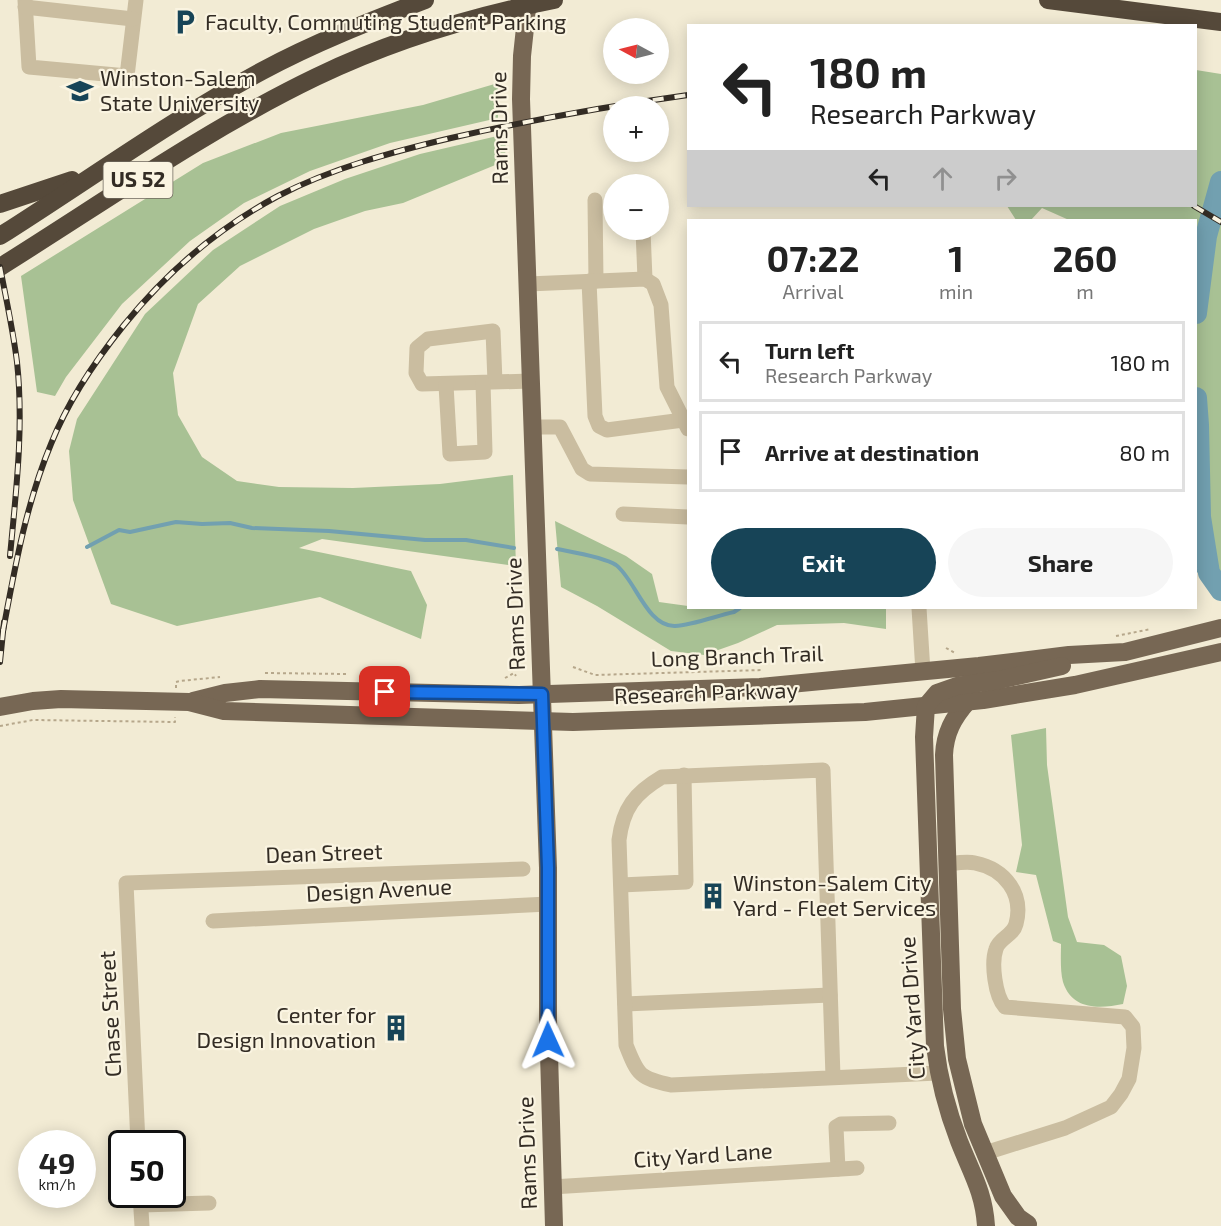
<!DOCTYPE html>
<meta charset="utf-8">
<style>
body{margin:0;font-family:"Exo 2",sans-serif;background:#f6f6f6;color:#222;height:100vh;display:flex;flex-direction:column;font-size:22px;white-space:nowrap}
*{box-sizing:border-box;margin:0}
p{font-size:20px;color:#767676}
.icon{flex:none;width:33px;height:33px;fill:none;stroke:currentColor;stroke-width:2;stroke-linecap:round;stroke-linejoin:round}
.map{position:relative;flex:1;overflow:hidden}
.panel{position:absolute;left:687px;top:219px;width:510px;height:390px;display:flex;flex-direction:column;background:#fff;border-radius:0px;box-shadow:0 3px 15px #0003}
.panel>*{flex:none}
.hud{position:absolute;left:687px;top:24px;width:510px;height:183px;border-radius:0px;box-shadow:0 3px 15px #0003;background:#fff;color:#222;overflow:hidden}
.needle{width:39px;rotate:277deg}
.tools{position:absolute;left:603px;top:18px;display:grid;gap:12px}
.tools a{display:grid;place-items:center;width:66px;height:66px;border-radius:50%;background:#fff;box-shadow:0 3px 15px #0003;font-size:30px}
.speed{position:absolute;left:18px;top:1130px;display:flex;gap:12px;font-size:30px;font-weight:700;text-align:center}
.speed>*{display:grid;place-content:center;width:78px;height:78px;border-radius:50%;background:#fff;box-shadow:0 3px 15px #0003;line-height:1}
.speed small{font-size:15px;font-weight:400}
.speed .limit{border:3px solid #111;border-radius:9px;background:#fff;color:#111}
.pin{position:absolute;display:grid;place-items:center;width:51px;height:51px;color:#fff;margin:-26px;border-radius:12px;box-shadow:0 3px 9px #0006}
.me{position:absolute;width:66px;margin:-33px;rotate:359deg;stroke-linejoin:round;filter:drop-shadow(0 0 4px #0008)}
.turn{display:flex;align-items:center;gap:21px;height:126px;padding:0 24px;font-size:27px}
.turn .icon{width:78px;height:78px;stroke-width:2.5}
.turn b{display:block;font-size:42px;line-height:51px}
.lanes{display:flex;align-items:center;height:57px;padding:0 24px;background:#0003;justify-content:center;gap:30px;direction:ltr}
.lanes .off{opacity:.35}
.eta{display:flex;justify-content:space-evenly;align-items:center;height:102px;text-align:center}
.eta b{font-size:36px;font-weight:700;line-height:42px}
.cta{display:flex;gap:12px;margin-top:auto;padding:12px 24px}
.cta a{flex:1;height:69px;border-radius:36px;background:#174457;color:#fff;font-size:24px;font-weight:700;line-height:69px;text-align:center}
.cta a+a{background:#f6f6f6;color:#222}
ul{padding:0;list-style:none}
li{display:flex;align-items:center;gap:18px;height:81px;margin:0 12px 9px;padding:0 12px;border:3px solid #e0e0e0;border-radius:0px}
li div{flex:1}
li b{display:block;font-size:22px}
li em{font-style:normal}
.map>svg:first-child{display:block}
.green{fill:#a8c194}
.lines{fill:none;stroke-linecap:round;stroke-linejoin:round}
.stream{stroke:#72a0b0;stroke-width:4}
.river{stroke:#72a0b0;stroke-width:22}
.path{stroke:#b6a78b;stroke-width:2;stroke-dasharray:3 3;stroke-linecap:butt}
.minor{stroke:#cabda0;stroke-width:15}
.major{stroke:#776754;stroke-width:18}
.highway{stroke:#55493a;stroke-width:18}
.rail-casing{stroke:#332c24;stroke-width:6}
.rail{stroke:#faf4e1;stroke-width:4;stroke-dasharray:11;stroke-linecap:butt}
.route-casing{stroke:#114b97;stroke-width:15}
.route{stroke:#1a73e8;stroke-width:10}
.labels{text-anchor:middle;stroke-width:4.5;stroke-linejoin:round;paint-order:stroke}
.shield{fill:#faf4e1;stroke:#6f685d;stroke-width:1.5}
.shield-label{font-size:21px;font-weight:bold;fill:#332c24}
.poi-label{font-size:22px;fill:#332c24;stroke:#faf4e1;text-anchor:start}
.street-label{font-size:22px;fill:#332c24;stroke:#faf4e1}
</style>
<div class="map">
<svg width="1221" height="1226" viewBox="0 0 1221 1226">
<rect width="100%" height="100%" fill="#f2ebd4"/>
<g class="green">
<path d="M1196,70l25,4v505l-25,-15v-344h-127l-27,-12 -11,12h-15l-9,-14h189z"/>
<path d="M498,83v35l-108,25 -80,28 -66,32 -54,38 -68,63 -56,73 -11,19 -18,-4 -16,-116 182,-113 78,-30 142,-28z"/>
<path d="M506,134l-1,27 -102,42 -38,8 -51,18 -74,37 -42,38 -25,69 5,42 24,42 35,24 42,6 74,1 87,-4 73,-9 3,91 -194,-27 -23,9 112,23 16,34 -6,34 -101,-42 -143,29 -66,-22 -38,-104 -4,-49 8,-32 68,-105 68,-64 67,-44 65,-27 75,-25z"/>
<path d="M555,521l71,35 26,18 7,28 29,4v2h198v21l-42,-6 -67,2 -39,18 -34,12 -33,-4 -74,-45 -36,-19z"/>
<path d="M1046,728l1,37 21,152 9,25 27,3 17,11 6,30 -4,18c-24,5 -51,6 -60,-22 -3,-11 -2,-27 -2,-38l-8,-3 -17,-66 -20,-3 6,-27 -11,-110z"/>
</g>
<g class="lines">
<g class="stream">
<path d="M87,547l32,-17 11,2 46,-10 26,2 28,-1 22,5 77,3 96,9h41l48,8"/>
<path d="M557,549c15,3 47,8 59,16 19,14 31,62 59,61 18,-1 41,-10 59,-14l6,-4"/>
<path d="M1196,570l13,3"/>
</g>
<g class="river">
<path d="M1196,313l10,-77 15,-54"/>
<path d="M1196,398l2,27 2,92 9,56 12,17"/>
</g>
<g class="path">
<path d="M1116,636l35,-7"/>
<path d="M946,648l9,5"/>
<path d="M573,667l22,8 168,-5"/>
<path d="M265,673l81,1"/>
<path d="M505,678l9,-5 2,3"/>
<path d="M176,688v-6l4,-1 40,-4"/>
<path d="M0,726l33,-6 142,2v-5"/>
</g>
<g class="minor">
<path d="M25,0l4,67 98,9 9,-76"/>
<path d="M25,7l108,12"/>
<path d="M595,200l1,81"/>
<path d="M643,230l2,49"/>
<path d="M589,281l6,135 4,10 8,4 76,-10"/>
<path d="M528,284l117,-5 8,5 8,21 6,82 21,42"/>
<path d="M495,382l-2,-51 -65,8 -11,9 -1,25 6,11 109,-3"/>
<path d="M446,385l4,69 35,-2 -2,-69"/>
<path d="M533,427h27l22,42 8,5 98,3"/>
<path d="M623,514l65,3"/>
<path d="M919,608l4,64"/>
<path d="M947,864c9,-1 20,-3 28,-1 30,6 49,31 41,61 -3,12 -17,14 -20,25 -5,14 -1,47 9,58l120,10 8,10 1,21 -5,31 -8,15 -10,13 -46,21 -80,25"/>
<path d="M621,885l65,-3 -2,-107"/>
<path d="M213,921l335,-17"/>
<path d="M625,1004l205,-9"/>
<path d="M833,1077l-10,-307 -161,7c-27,16 -39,31 -43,63l7,205c12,31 14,33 45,40l267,-12"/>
<path d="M138,1143l-12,-260 397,-14"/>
<path d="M838,1169l-2,-42 5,-3 48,-1"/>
<path d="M552,1187l305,-19"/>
<path d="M140,1194l2,32"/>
<path d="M141,1205l68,-2"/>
</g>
<g class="major">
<path d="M528,0l-6,56 -1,43 27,769v151l6,207"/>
<path d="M193,701l32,-8 35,-4 259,6 241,-8 219,-21 90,-11 56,-3 96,-24"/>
<path d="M968,701c-15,17 -23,32 -24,54l8,254 5,50 16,65 30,72 15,21 10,7"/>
<path d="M0,707l33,-6 28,-2 128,3 35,9 349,11 292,-10 118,-12 92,-15 146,-33"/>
<path d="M986,1226c-2,-34 -15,-54 -27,-85 -12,-31 -20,-62 -24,-95l-11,-309 2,-31 11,-13 20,-7 42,-6 63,-14"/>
</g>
<g class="highway">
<path d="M1048,0l173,22"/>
<path d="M0,204l72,-24"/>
<path d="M0,236c87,-55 171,-116 262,-165 52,-28 108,-50 163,-71"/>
<path d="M0,267c104,-65 206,-137 316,-190 75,-36 157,-61 238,-77"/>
</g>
<g class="rail-casing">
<g id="rail">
<path d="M1194,206l27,16"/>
<path d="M0,267c6,31 13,63 17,95 7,65 -1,130 -7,194"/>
<path d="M3,631c12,-64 23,-127 48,-187 17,-43 44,-83 73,-119 42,-52 94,-97 154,-129 54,-28 114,-44 173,-58 79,-18 158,-32 237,-43"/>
<path d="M0,662l4,-40"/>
</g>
</g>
<use href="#rail" class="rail"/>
</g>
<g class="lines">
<g class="route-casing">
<path id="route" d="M385,692l157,2 6,174v172"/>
</g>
<use href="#route" class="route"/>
</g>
<defs>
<g id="parking-bare" transform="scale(2.07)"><path d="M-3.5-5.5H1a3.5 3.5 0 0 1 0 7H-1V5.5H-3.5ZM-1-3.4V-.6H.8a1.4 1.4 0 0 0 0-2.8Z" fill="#174457" stroke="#faf4e1" stroke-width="2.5" paint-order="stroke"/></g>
<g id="university-bare" transform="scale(2.07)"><path d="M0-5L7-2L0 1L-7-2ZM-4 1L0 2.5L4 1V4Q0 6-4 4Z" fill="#174457" stroke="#faf4e1" stroke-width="2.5" paint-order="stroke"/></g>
<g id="building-bare" transform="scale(2.07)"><path d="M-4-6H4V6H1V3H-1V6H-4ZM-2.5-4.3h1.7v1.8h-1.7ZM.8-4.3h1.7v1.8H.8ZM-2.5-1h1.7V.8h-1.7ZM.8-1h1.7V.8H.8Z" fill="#174457" stroke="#faf4e1" stroke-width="2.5" paint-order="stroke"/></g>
</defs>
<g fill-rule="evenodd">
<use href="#parking-bare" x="185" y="22"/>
<use href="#university-bare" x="80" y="91"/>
<use href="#building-bare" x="713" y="896"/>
<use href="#building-bare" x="396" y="1028"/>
</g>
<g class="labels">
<rect class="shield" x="103.5" y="162" width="69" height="36" rx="4.5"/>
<g class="shield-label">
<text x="138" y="187">US 52</text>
</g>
<g class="poi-label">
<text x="205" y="30">Faculty, Commuting Student Parking</text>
<text x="100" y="86">Winston-Salem<tspan x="100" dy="25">State University</tspan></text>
<text x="733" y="891">Winston-Salem City<tspan x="733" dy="25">Yard - Fleet Services</tspan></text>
<text x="376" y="1023" text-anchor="end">Center for<tspan x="376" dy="25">Design Innovation</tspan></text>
</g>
<g class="street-label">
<text transform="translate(499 128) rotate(-91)" y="8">Rams Drive</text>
<text transform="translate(515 614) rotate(-92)" y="8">Rams Drive</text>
<text transform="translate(737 656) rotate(-2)" y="8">Long Branch Trail</text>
<text transform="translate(706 693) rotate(-2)" y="8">Research Parkway</text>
<text transform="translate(324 853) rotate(-2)" y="8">Dean Street</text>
<text transform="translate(379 890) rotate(-3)" y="8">Design Avenue</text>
<text transform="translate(912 1008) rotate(-94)" y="8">City Yard Drive</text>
<text transform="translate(110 1014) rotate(-93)" y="8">Chase Street</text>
<text transform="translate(527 1153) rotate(-92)" y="8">Rams Drive</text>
<text transform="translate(703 1155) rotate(-4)" y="8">City Yard Lane</text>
</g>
</g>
</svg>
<div class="tools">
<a><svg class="needle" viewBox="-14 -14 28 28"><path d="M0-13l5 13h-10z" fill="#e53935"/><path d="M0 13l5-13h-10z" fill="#767676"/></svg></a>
<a>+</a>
<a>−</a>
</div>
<div class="speed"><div>49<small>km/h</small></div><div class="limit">50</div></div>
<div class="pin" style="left:385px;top:692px;background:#d93025"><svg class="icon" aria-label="arrive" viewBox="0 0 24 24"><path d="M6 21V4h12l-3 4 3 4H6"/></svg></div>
<svg class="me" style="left:548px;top:1040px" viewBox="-20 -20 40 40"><path d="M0-17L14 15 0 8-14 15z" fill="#1a73e8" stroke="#fff" stroke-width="4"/></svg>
<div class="hud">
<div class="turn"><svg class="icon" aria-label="left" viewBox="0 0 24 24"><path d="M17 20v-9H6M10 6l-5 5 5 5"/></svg><div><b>180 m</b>Research Parkway</div></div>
<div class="lanes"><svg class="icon" aria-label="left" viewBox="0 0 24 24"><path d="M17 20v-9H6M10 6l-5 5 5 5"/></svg><svg class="icon off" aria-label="ahead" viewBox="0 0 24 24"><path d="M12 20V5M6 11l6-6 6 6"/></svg><svg class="icon off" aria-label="right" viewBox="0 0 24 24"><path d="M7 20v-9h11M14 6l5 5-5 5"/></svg></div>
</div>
<section class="panel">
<div class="eta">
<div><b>07:22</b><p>Arrival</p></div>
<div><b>1</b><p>min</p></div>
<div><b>260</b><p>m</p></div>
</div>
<ul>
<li><svg class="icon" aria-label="left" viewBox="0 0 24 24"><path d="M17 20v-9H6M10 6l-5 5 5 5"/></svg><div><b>Turn left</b><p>Research Parkway</p></div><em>180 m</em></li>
<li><svg class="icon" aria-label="arrive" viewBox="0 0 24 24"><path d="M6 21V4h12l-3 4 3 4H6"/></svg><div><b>Arrive at destination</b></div><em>80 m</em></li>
</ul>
<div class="cta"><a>Exit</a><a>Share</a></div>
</section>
</div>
